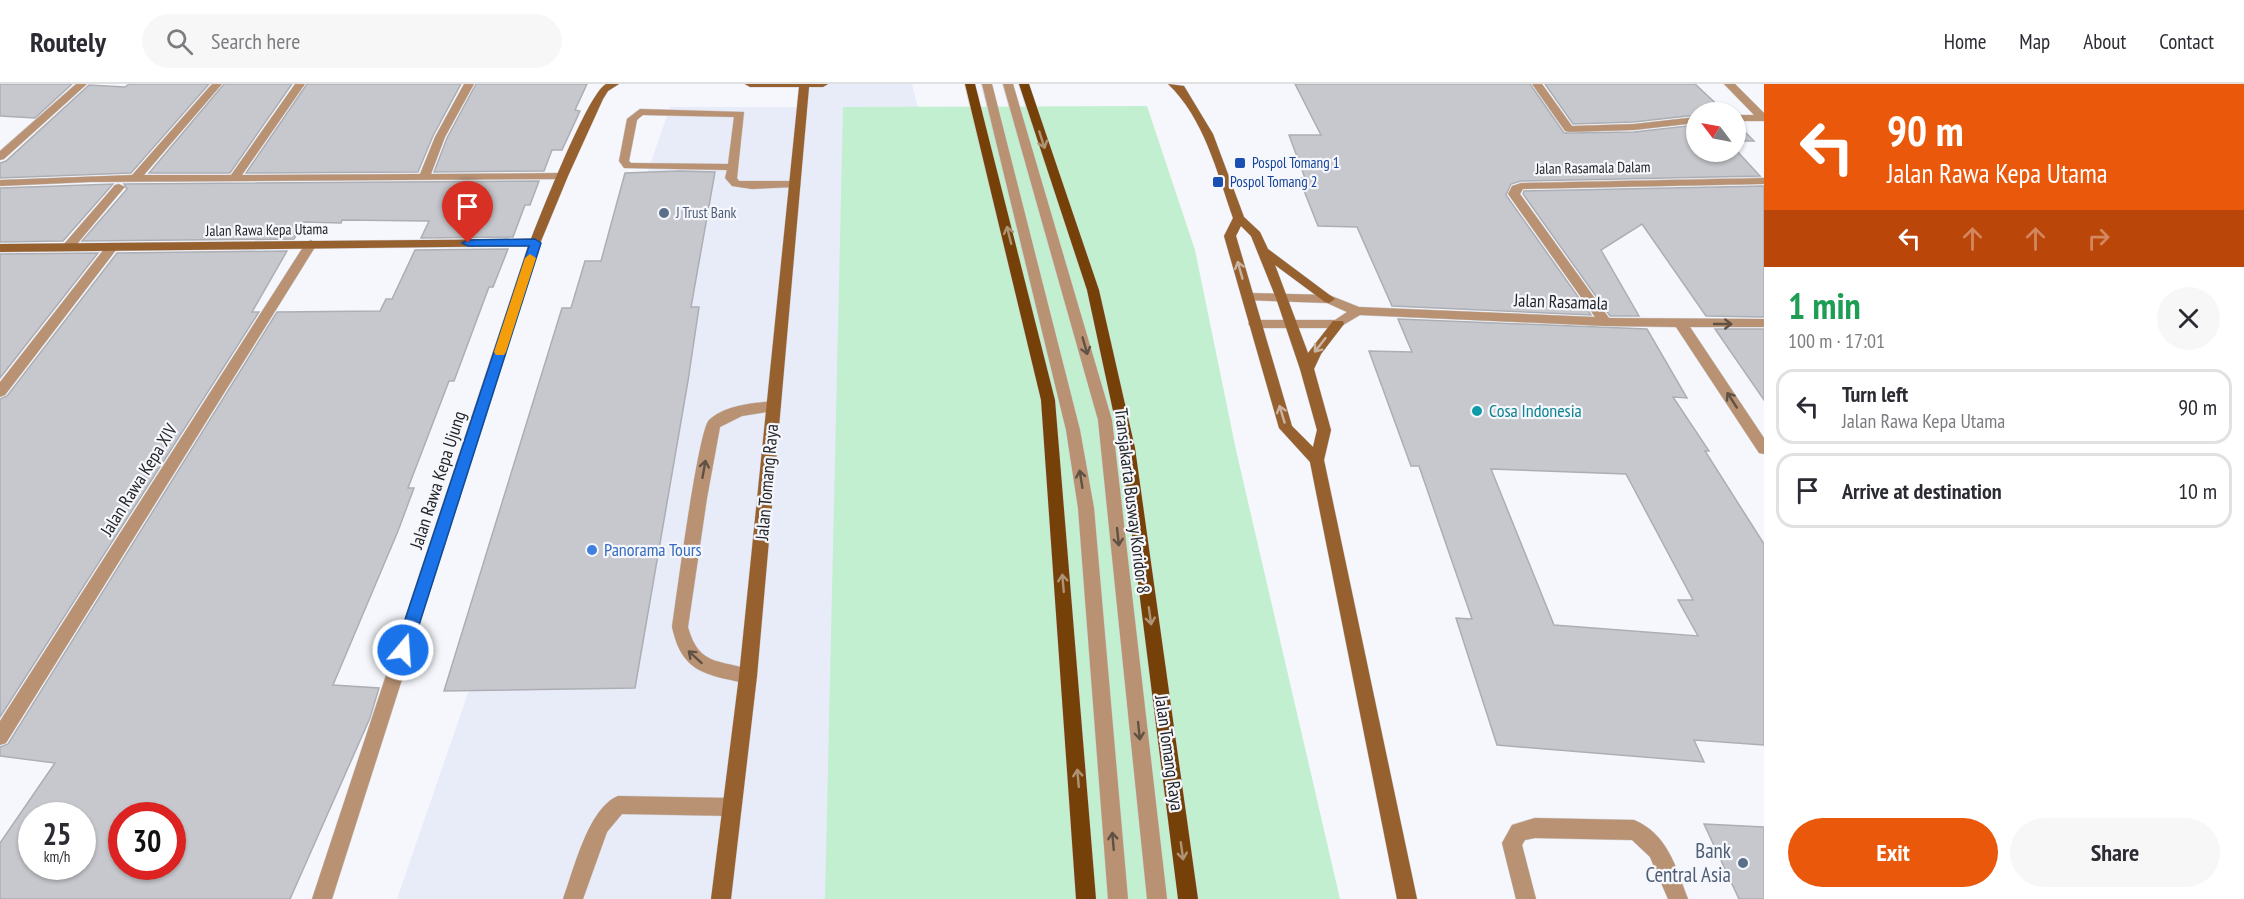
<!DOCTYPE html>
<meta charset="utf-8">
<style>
body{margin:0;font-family:"PT Sans Narrow",sans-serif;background:#f7f7f7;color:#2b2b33;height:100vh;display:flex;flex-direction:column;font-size:22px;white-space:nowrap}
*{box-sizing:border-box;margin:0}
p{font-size:20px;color:#7c7c81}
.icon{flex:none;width:33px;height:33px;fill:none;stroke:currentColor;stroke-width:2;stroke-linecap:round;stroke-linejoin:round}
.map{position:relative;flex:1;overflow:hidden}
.drawer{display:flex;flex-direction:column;background:#fff;width:480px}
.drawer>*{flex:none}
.banner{background:#ea580c;color:#fff;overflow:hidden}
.needle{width:39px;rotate:302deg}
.controls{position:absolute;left:1686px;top:18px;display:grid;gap:12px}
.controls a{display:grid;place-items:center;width:60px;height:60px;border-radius:50%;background:#fff;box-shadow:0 2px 4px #0004;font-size:30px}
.speed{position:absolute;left:18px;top:718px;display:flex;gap:12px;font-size:30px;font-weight:700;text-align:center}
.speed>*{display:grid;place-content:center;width:78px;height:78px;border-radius:50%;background:#fff;box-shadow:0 2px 4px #0004;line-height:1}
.speed small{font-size:15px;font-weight:400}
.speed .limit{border:9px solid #d22;background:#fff;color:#111}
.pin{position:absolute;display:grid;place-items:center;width:51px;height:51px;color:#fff;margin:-62px -26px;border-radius:50% 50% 50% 0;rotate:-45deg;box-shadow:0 0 6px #0007}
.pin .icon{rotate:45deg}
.me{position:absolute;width:66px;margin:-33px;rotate:18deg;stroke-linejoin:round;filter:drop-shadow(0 0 4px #0008)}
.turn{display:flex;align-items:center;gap:21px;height:126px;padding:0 24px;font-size:27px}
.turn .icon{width:78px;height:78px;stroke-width:2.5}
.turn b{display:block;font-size:42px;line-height:51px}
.lanes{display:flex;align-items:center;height:57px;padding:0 24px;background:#0003;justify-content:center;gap:30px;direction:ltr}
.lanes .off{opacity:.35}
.round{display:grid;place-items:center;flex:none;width:63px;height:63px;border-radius:32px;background:#f7f7f7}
.head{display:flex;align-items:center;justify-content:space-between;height:102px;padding:0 24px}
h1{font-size:36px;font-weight:600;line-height:45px;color:#1e9e55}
.primary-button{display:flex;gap:12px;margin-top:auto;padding:12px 24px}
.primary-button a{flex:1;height:69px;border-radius:36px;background:#ea580c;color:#fff;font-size:24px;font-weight:600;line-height:69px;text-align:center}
.primary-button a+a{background:#f7f7f7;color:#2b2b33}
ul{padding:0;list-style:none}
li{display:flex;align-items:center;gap:18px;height:75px;margin:0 12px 9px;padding:0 12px;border:3px solid #e1e1e2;border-radius:18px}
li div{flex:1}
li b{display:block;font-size:22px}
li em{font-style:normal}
header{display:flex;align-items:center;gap:36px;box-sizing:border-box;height:84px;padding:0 30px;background:#fff;border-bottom:2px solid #e1e1e2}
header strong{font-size:28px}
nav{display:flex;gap:33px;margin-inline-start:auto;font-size:21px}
.search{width:420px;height:54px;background:#f7f7f7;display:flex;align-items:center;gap:15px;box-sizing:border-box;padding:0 21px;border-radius:33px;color:#7c7c81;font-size:22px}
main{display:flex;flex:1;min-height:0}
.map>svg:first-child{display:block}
.built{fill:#e8ecf9}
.green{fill:#c2efcf}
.building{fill:#c6c8cd;stroke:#acaeb3;stroke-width:1.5;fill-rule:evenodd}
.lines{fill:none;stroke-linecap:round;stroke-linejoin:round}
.lane-casing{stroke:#d0d1d6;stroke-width:1}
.street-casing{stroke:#d0d1d6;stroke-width:1}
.secondary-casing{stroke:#d0d1d6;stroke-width:1}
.primary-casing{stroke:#d0d1d6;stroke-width:1}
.lane{fill:#b89273;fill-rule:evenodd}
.street{fill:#b89273;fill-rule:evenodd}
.secondary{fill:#96602f;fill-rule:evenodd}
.primary{fill:#754109;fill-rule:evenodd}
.oneway{stroke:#af9376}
.oneway2{stroke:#cab3a0}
.oneway3{stroke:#605145}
.route{fill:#1a73e8;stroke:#114b97;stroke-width:1.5}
.slow{fill:#f59e0b}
.transit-dot{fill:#1a4fb4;stroke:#f5f7fc;stroke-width:2}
.service-dot{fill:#5c6f8a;stroke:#f5f7fc;stroke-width:2}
.culture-dot{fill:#0f9aa8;stroke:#f5f7fc;stroke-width:2}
.shop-dot{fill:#3f7fe0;stroke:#f5f7fc;stroke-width:2}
.labels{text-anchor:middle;stroke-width:4.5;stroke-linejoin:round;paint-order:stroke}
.far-transit-label{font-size:15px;fill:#164399;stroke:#f5f7fc;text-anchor:start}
.far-street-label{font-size:15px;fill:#252527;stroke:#f5f7fc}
.far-service-label{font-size:15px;fill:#4e5e75;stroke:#f5f7fc;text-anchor:start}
.street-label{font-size:18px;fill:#252527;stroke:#f5f7fc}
.culture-label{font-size:18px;fill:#0d838f;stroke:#f5f7fc;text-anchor:start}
.shop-label{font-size:18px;fill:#366cbe;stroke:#f5f7fc;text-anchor:start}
.near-service-label{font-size:21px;fill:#4e5e75;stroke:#f5f7fc;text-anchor:end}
</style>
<header>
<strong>Routely</strong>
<div class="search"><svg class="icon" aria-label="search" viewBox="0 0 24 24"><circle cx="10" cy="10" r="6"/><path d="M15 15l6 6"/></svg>Search here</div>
<nav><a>Home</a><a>Map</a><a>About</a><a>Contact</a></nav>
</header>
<main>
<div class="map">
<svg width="1764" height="815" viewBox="0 0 1764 815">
<rect width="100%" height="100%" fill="#f5f7fc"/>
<path class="built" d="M800,0h112l15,60 64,755h-594l273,-792h129z"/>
<path class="green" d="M1147,22l48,144 41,200 104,449h-515l18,-792z"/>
<g class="building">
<path d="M0,0h72l-37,34 -35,-2z"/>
<path d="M129,0h80l-78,89 -131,5v-15l6,-2 83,-76 36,2z"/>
<path d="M224,0h68l-62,89h-81z"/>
<path d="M307,0h154l-28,52 -15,36 -172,1z"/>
<path d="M476,0h111l-12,26 5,1 -18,39h-10l-8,21 -110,1 13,-34z"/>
<path d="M1295,0h235l34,49 70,-1 62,-7v27l40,-2 24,26 -239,5 -10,3 -5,11 85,120 -199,-9 -35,-79 -39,-1 -19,-48h6l-16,-43h32z"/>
<path d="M1545,0h150l30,28h-29v3l-62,7 -61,2z"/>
<path d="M1736,39l18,18h-18z"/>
<path d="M680,87l35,1 -24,135h8l-11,74 -53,307 -191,3 118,-383h9l14,-47h16l24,-88z"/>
<path d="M539,97l-9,24h-5l-12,32 -92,1 8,-17 -87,-1 -1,3 -37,-1 -10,17 -212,2 45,-52 -3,-5z"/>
<path d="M113,100l-50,57 -63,1v-54z"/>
<path d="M1764,102v131l-58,-1 -64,-92 -41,26 38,66h-29l-87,-122 1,-3z"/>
<path d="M508,165l-15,38h-4l-35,94h-5l-41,107h6l-16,43 -65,154 46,3 -9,30 -80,181h-290v-56l55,-80 -55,-7v-9l8,-3 269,-432 103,-1 6,-12h6l23,-49zM32,732h50v51h-50zM122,732h50v51h-50z"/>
<path d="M287,167l-35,61h7l-259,405v-318l7,-3 110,-143z"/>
<path d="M98,169l-98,125v-124z"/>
<path d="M1398,235l249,10 40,69 -14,-1 36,54h-4l59,93v201l-70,-5 10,22 -207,-17 -41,-127 16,1 -53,-153h-8l-42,-115 43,1zM1491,385l135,5 67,126h-15l20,36 -144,-11z"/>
<path d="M1715,245h49v71z"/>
<path d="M1704,740l60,3v72h-25z"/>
</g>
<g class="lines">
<g class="lane-casing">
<g id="lane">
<path d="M982,0h10l88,346 14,78 34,391h-20l-30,-391 -12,-78z"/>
<path d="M1003,0h10l99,336 55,479h-20l-49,-479z"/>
<path d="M640,25l104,3 -7,66 2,3h56l6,3 -6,3 -43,2 -20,-3 -7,-8 2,-8 -103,-2 -5,-7 8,-42zM643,31l91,2 -6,47 -97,-1 -2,-2 8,-41z"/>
<path d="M774,317l7,5 -2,4 -37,6 -22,11 -13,71 -19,129c11,41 34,32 66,44l3,5 -3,5c-8,3 -15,1 -23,-1 -36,-7 -51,-17 -59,-53 4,-27 26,-196 37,-207 16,-15 44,-17 65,-19z"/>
<path d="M618,712l114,2 7,2 2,7 -2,7 -7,2 -110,-2 -15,18 -24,67h-20c11,-29 25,-91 55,-103z"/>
<path d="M1535,734l99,2c34,14 42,48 54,79h-20l-18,-42 -18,-17 -97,-2 -10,2 -3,5 14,54h-20l-14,-56 10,-18z"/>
</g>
</g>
<g class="street-casing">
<g id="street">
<path d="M76,0h11l-83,75 -4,1v-9z"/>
<path d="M212,0h10l-78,91h87l64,-91h10l-63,91 178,-1 15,-37 29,-53h10l-29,53 -14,37 131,-1 6,3 -6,3 -472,3 -90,4v-6l132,-5z"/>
<path d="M1532,0h10l30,42 62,-2 62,-7v6l-62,7 -65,2 -4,-1z"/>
<path d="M1724,0h11l29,29v8h-28v-6h18z"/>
<path d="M1764,94v6l-241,5 -3,5 89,124 155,1v8h-74l74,111v16l-5,-1 -83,-126 -71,-1 -245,-11 -22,13h-84l-6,-4 6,-4h81l12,-8 -20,-9 -83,-3 -2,-3 2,-3 4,-1 81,2 30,12 236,10 -87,-123 4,-8 9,-3z"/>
<path d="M119,100l6,3 -2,2 -51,61h-8v-6l51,-59z"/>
<path d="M535,155l6,4 -209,656h-20l217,-656z"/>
<path d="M311,156l6,4 -311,499 -6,2v-24l305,-477z"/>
<path d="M112,159l4,1v6l-111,145 -5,2v-15l108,-138z"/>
</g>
</g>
<g class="secondary-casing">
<g id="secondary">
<path d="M606,0h13l-11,7 -5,8 -35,77 -29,70 -539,6v-8l531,-5c10,-25 57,-146 75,-155z"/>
<path d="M745,0h83l-5,3h-14l-52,589 -26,223h-20l28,-223 60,-589h-49z"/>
<path d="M1168,0l16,2 29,48 31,83 16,15 8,17 67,50 -6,4 -4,-1 -50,-37 33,88 25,-32h10l1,3 -23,30 -7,15 17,61 -7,30 93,439h-20l-87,-437 -31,-34 -55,-192 9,-18c-16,-46 -29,-100 -65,-134zM1241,142l10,10 25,62 24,71 17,61 -4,17 -21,-21 -56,-190z"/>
</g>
</g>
<g class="primary-casing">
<g id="primary">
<path d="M965,0h10l80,316 41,499h-20l-35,-499z"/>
<path d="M1019,0h10l70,206 36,158 63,451h-20l-57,-451 -34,-158z"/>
</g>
</g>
<use href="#lane" class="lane"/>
<use href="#street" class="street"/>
<use href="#secondary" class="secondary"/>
<use href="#primary" class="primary"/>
</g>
<defs><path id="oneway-shaft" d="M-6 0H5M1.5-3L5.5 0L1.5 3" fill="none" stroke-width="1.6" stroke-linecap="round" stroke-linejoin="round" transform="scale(1.5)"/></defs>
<g class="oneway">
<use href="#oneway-shaft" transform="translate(1042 56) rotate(72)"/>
<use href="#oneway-shaft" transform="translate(1009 151) rotate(-104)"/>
<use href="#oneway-shaft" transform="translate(1063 499) rotate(-95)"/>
<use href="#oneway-shaft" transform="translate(1150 532) rotate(82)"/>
<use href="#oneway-shaft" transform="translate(1078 694) rotate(-95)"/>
<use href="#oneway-shaft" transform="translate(1182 767) rotate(82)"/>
</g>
<g class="oneway2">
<use href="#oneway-shaft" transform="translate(1240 186) rotate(-106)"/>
<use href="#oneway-shaft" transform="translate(1320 261) rotate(128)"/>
<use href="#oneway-shaft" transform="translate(1282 330) rotate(-107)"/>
</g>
<g class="oneway3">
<use href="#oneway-shaft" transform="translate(1723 240)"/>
<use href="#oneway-shaft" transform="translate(1085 262) rotate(74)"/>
<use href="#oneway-shaft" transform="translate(1732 316) rotate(-123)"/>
<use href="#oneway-shaft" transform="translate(704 385) rotate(-80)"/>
<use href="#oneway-shaft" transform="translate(1081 395) rotate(-99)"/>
<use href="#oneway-shaft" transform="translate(1118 453) rotate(84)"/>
<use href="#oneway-shaft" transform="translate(695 573) rotate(-138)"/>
<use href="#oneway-shaft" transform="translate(1139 647) rotate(84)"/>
<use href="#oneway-shaft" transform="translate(1113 757) rotate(-95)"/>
</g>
<path class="route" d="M535,155l6,4 -130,407 -2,5 -6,2 -5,-2 -3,-5 134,-404h-61l-6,-3 6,-3z"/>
<path class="slow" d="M530,170l6,4 -30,94 -2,3h-8l-2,-3 31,-94z"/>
<g class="transit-dot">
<rect x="1234" y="73" width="12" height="12" rx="3"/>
<rect x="1212" y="92" width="12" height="12" rx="3"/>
</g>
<g class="service-dot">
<circle cx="664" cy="129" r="6"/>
<circle cx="1743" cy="779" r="6"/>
</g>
<circle class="culture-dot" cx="1477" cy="327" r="6"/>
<circle class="shop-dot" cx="592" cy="466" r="6"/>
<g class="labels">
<g class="far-transit-label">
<text x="1252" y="84">Pospol Tomang 1</text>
<text x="1230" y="103">Pospol Tomang 2</text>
</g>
<g class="far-street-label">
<text transform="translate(1593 84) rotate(-1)" y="5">Jalan Rasamala Dalam</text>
<text transform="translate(267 146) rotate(-1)" y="5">Jalan Rawa Kepa Utama</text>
</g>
<g class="far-service-label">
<text x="676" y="134">J Trust Bank</text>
</g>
<g class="street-label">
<text transform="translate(1561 218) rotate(2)" y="6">Jalan Rasamala</text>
<text transform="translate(139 396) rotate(-58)" y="6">Jalan Rawa Kepa XIV</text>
<text transform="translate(438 396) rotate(-72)" y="6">Jalan Rawa Kepa Ujung</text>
<text transform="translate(767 398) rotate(-85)" y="6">Jalan Tomang Raya</text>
<text transform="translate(1132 417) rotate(83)" y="6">Transjakarta Busway Koridor 8</text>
<text transform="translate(1169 669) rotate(82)" y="6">Jalan Tomang Raya</text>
</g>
<g class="culture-label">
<text x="1489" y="333">Cosa Indonesia</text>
</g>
<g class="shop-label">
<text x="604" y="472">Panorama Tours</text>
</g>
<g class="near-service-label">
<text x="1731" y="774">Bank<tspan x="1731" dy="24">Central Asia</tspan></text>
</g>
</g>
</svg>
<div class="controls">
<a><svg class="needle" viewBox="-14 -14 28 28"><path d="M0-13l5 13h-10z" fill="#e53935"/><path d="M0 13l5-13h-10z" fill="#7c7c81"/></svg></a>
</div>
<div class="speed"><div>25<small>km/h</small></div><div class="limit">30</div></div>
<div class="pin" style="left:468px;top:159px;background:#d93025"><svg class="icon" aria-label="arrive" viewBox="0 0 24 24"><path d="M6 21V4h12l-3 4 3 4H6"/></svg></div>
<svg class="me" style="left:403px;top:566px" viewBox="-20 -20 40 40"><circle r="17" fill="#1a73e8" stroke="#fff" stroke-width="3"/><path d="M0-11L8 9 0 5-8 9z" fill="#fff"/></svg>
</div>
<section class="drawer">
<div class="banner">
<div class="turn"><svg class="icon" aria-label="left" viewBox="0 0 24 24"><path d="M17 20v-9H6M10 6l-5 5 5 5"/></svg><div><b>90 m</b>Jalan Rawa Kepa Utama</div></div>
<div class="lanes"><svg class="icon" aria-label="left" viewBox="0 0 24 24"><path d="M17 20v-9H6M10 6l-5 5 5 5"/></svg><svg class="icon off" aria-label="ahead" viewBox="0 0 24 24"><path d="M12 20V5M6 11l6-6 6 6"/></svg><svg class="icon off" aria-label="ahead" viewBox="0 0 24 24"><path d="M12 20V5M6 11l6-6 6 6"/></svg><svg class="icon off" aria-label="right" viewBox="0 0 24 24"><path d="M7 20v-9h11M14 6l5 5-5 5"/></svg></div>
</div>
<div class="head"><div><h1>1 min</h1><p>100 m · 17:01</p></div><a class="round"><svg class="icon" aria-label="close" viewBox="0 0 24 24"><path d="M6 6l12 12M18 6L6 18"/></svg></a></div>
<ul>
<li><svg class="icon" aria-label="left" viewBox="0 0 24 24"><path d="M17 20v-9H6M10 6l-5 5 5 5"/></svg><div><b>Turn left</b><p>Jalan Rawa Kepa Utama</p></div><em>90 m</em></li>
<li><svg class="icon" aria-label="arrive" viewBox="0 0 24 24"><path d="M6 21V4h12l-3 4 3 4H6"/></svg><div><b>Arrive at destination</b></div><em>10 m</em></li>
</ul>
<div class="primary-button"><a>Exit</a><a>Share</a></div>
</section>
</main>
